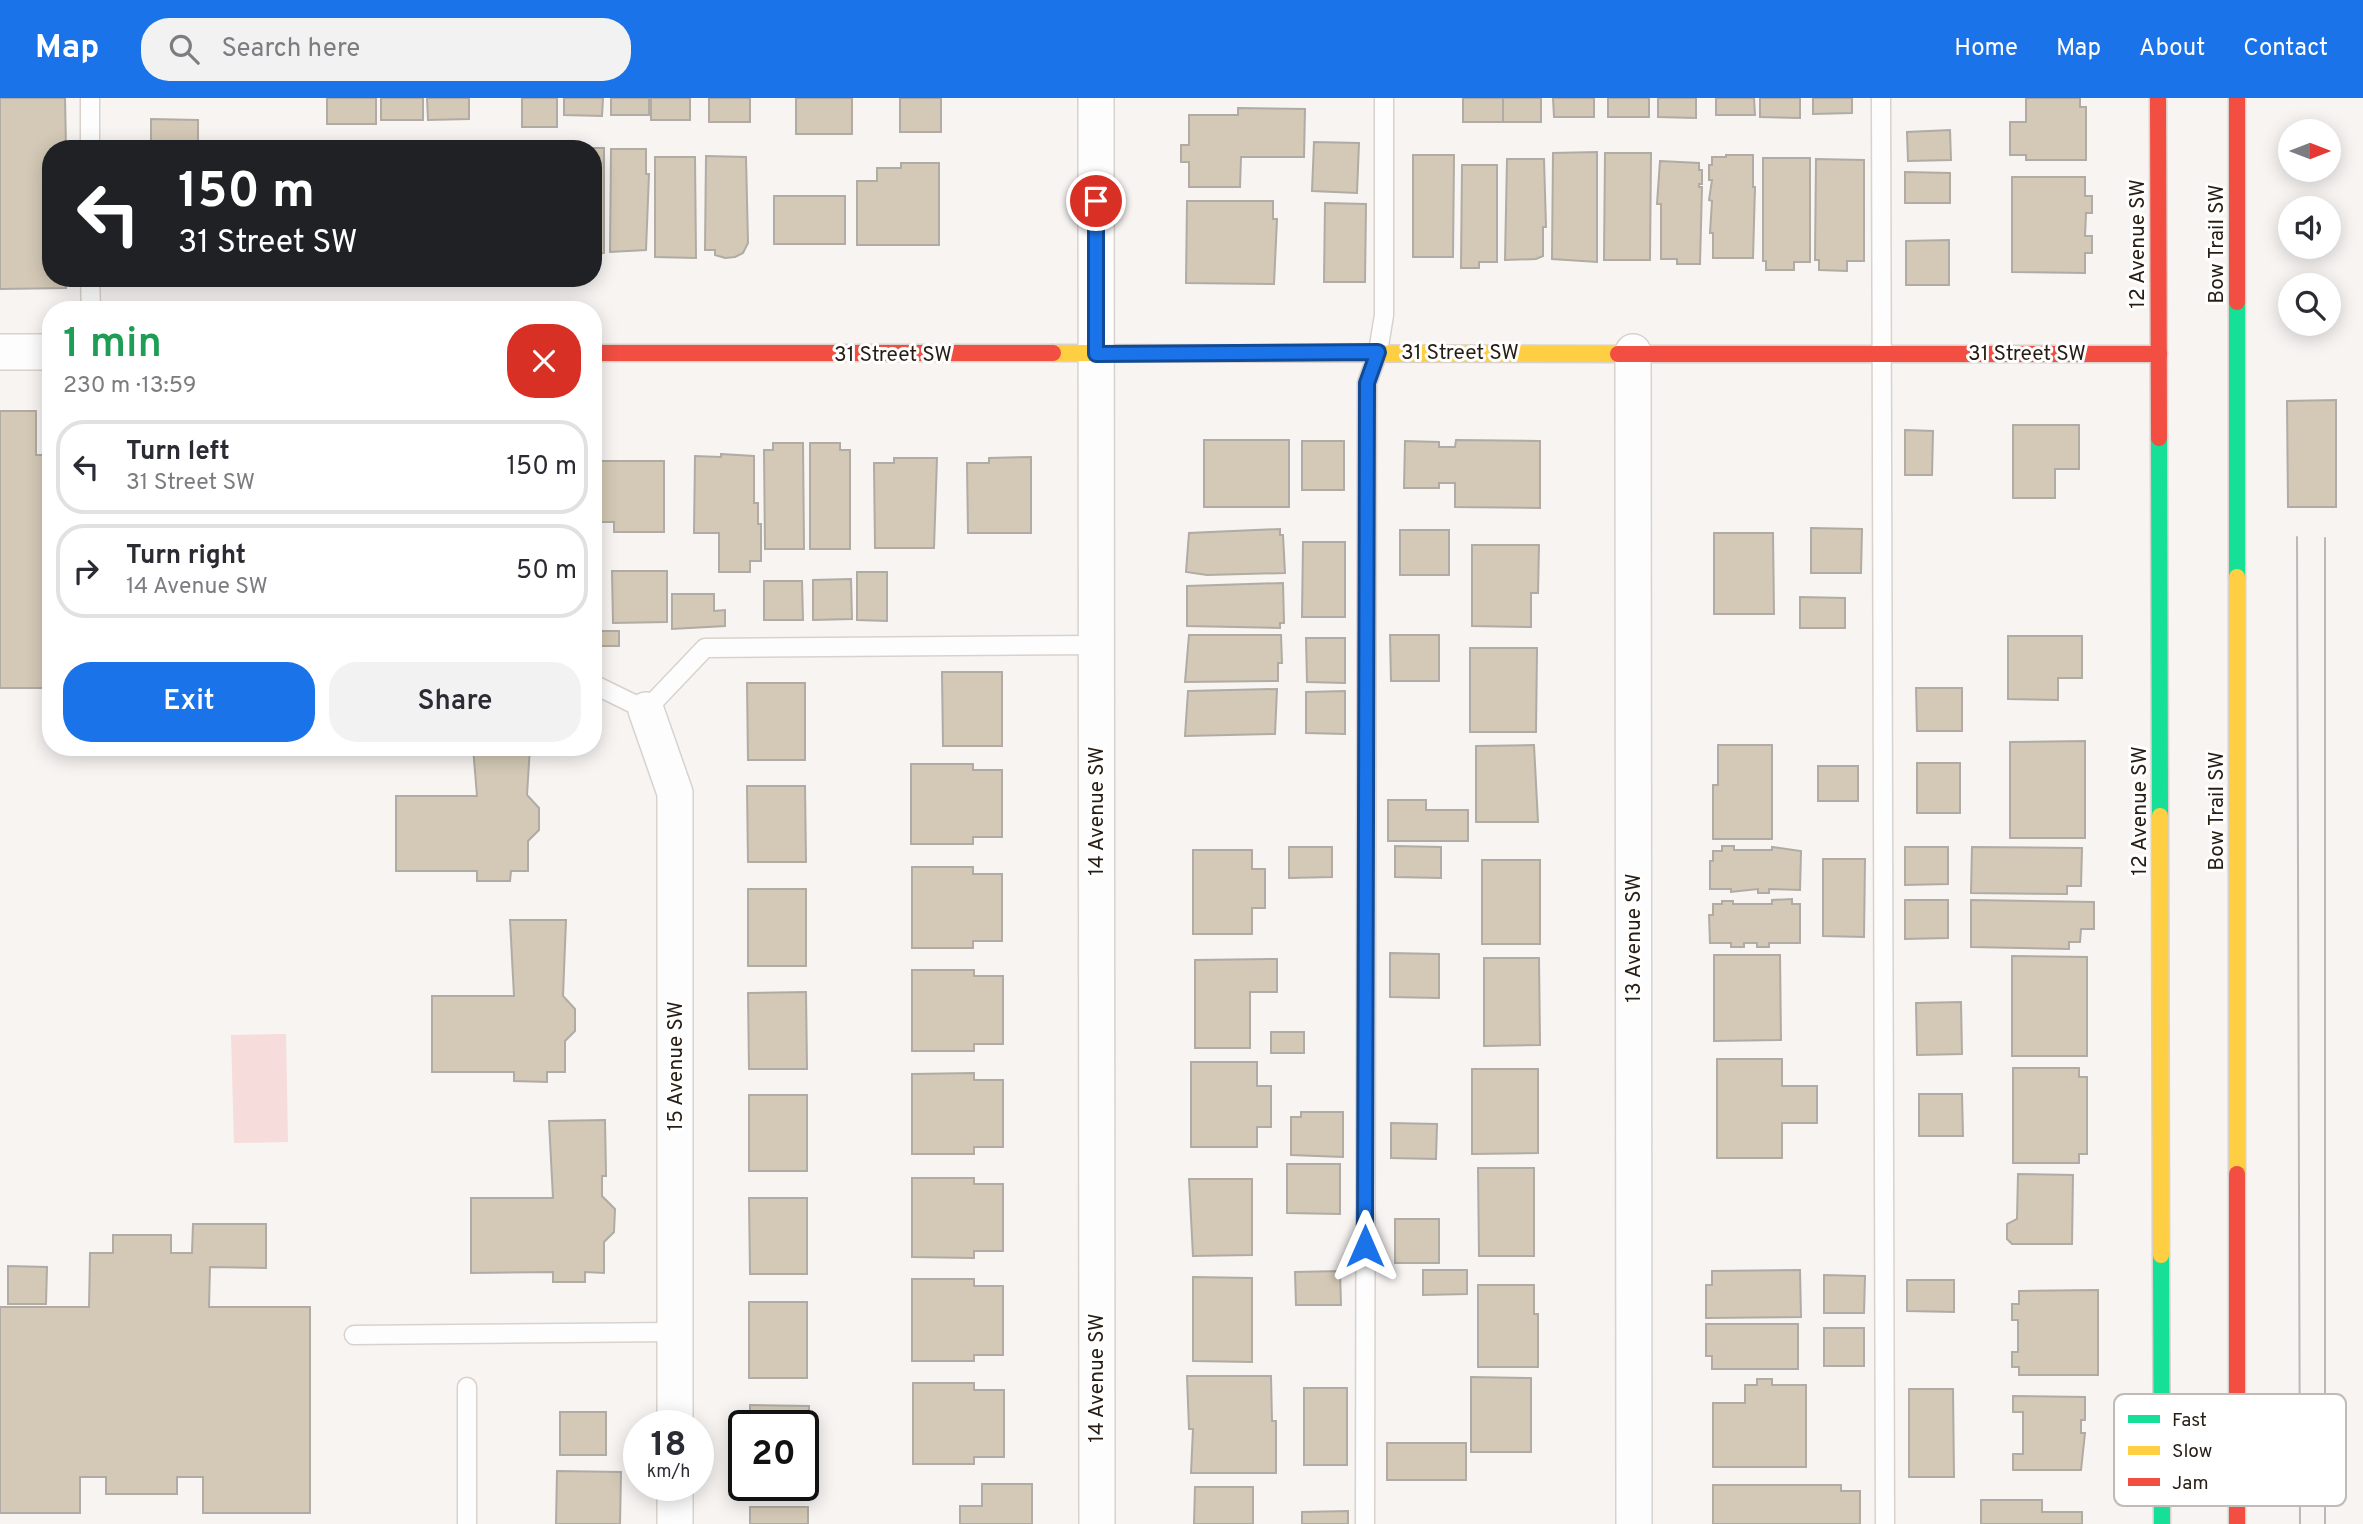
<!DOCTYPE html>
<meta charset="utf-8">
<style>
body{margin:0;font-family:Overpass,sans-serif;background:#f2f2f3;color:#2b2b33;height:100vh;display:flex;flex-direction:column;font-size:26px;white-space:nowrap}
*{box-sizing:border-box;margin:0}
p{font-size:23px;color:#7c7c81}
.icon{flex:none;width:38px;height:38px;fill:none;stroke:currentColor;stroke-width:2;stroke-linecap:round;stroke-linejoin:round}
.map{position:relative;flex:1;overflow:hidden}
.drawer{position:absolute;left:42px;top:203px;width:560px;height:455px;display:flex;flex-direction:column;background:#fff;border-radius:28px;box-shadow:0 4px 18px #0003}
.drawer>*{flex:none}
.hud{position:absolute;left:42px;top:42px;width:560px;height:147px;border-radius:28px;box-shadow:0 4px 18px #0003;background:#202124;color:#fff;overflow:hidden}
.needle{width:46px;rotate:90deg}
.buttons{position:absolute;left:2278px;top:21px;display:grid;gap:14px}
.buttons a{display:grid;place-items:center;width:63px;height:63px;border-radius:50%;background:#fff;box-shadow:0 4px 18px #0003;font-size:35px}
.speed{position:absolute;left:623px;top:1312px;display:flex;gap:14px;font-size:35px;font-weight:700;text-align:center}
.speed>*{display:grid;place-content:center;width:91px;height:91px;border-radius:50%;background:#fff;box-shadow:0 4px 18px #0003;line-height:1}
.speed small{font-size:18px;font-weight:400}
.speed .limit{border:4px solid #111;border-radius:10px;background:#fff;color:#111}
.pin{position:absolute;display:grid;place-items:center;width:60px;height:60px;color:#fff;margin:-30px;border:4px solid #fff;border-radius:50%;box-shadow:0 2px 7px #0007}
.me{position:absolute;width:77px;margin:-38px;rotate:0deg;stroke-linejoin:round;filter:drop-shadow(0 0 5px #0008)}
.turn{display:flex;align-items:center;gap:24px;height:147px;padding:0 21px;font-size:32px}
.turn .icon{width:91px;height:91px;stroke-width:2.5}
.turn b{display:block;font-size:49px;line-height:60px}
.round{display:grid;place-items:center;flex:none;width:74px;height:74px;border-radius:28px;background:#f2f2f3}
.headline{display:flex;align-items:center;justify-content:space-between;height:119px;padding:0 21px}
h1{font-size:42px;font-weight:600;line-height:52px;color:#1e9e55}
.button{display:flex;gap:14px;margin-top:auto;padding:14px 21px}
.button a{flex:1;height:80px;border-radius:28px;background:#1a73e8;color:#fff;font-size:28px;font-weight:600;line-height:80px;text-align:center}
.button a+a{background:#f2f2f3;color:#2b2b33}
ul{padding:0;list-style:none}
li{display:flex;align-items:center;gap:21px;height:94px;margin:0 14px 10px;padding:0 7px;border:4px solid #e1e1e2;border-radius:28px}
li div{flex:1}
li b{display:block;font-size:26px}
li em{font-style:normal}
header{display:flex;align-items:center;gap:42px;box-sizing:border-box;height:98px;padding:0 35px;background:#1a73e8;color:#fff}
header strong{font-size:33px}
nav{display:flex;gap:38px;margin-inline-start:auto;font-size:24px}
.search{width:490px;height:63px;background:#f2f2f3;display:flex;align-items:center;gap:18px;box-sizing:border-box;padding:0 24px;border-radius:28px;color:#7c7c81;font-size:26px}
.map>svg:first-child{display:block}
.green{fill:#f6dcda}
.building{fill:#d4c9b6;stroke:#b0aba4;stroke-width:2}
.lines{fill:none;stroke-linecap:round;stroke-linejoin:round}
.lane-casing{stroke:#d9d2cc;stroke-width:21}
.street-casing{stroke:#d9d2cc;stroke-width:38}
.fast-casing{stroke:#d9d2cc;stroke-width:19}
.slow-casing{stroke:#d9d2cc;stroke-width:19}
.jam-casing{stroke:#d9d2cc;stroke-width:19}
.lane{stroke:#fefdfd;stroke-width:18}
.street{stroke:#fefdfd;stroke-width:35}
.fast{stroke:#16e098;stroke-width:16}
.slow{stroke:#ffcf43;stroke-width:16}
.jam{stroke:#f24e42;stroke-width:16}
.tram{stroke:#bbb9b8;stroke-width:2}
.route-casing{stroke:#114b97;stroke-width:18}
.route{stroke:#1a73e8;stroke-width:12}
.labels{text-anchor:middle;stroke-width:6;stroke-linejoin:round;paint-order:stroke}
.street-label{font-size:21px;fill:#271d13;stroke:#fff}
.key{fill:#fff;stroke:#bebbb8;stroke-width:2}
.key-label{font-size:19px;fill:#271d13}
</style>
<header>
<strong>Map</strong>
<div class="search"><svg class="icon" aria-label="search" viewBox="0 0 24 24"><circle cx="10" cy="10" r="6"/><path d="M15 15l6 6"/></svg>Search here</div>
<nav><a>Home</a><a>Map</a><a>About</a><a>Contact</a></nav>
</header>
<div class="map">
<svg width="2363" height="1426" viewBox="0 0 2363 1426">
<rect width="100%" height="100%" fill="#f7f4f2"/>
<path class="green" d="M286,936l2,108 -54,1 -3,-108z"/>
<g class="building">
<path d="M0,0h65l1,51h-15v129h15v10l-66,1z"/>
<rect x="327" y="0" width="49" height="26"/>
<rect x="381" y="0" width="42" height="22"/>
<path d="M427,0h42v21l-41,1z"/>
<rect x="522" y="0" width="35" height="29"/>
<path d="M564,0h39l-1,18 -38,-1z"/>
<rect x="611" y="0" width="38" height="17"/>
<rect x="651" y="0" width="39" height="22"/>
<rect x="709" y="0" width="41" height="24"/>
<rect x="796" y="0" width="56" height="36"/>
<rect x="900" y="0" width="41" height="34"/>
<rect x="1463" y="0" width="40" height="24"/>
<rect x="1503" y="0" width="38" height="24"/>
<path d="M1553,0h41v19h-40z"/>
<rect x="1608" y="0" width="41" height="19"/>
<path d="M1658,0h38v20l-38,-1z"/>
<path d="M1716,0h38l1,17h-39z"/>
<path d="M1760,0h40v20l-40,-1z"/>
<path d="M1813,0h39v15l-39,1z"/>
<path d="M2026,0h54v9h6v53h-60v-5h-16v-33h16z"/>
<path d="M1238,10l67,1 -1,48h-63l-1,30h-51v-25h-8v-17h8v-30h49z"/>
<path d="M151,21l47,1v29h-47z"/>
<path d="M1950,32l1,30 -43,1 -1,-29z"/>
<path d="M1314,44l45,1 -2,50 -45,-2z"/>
<rect x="383" y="47" width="39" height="4"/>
<rect x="428" y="47" width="39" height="4"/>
<path d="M564,50h40v105l-11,2v-106z"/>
<path d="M611,51h35v25h3l-3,76 -36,2z"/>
<path d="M1597,54v110l-45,-3 1,-106z"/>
<path d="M1605,55h46l-1,107h-46z"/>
<path d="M1413,57h41l-1,102h-40z"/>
<path d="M1726,57h27v32h2l-2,71h-40v-25h-3l2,-32 -3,-1 3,-20h-3v-15h3v-8h14z"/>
<path d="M706,58l40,1 2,86 -5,10 -8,4 -10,1 -10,-3v-5h-10z"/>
<path d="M655,59h40l1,101 -41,-1z"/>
<path d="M1763,60h47v104h-16v8h-28v-9h-3z"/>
<path d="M1507,61h37l2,68h-3v29l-7,3 -31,1z"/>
<path d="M1816,61l48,1v101h-17v10l-28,-1v-10h-4z"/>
<path d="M1660,63l39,2v7h3v14h-3v3h3l-2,77h-23v-5h-16v-55h-4z"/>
<path d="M901,65h38v82h-82v-64h20v-13h24z"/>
<path d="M1462,67h35v97h-18v6h-18z"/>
<path d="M1905,74l45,1v30h-45z"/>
<path d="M2012,79h73v19h7v17h-6l-1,23h7v17h-7v20l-73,-1z"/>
<rect x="774" y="98" width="71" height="48"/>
<path d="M1187,103h86v18h4l-3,65 -88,-1z"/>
<path d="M1325,105l41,1 -1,78h-41z"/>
<path d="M1949,142v45h-43v-44z"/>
<path d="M2336,302v107h-48l-1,-106z"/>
<path d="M0,313h36v44h15v233h-51z"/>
<path d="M2013,327h66v44h-24v29h-42z"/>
<path d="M1905,332l28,1 -1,44h-27z"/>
<rect x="1204" y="342" width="85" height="67"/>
<path d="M1456,342l84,1v67l-85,-1v-24h-16v5h-35l1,-47 34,1v5h16z"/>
<rect x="1302" y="343" width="42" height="49"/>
<path d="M773,345h30l1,106h-39l-1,-99h9z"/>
<path d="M810,345h30v7h10v99h-40z"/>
<path d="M721,356l33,2v47h4v21h3v37h-11v11h-31v-39h-25l1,-77 26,1z"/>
<path d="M1031,359v76h-63l-1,-70h22v-5z"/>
<path d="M894,360h43l-3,90h-59l-1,-85h20z"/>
<path d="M593,363h71v71h-50v-10h-21z"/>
<path d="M1811,430l51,1 -1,44h-50z"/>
<path d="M1280,431v6h3l2,38 -78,2 -21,-3 3,-39z"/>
<rect x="1400" y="432" width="49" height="45"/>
<path d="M1714,435h59l1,81h-60z"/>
<path d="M1303,444h42v75h-43z"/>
<path d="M1472,447h67l-1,48h-7v34l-59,-1z"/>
<path d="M612,473h55v51l-54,1z"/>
<path d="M857,474h30v49l-30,-1z"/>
<path d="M851,481l1,40 -39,1v-40z"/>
<path d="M764,483h38l1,39h-39z"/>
<path d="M1283,485l1,40h-4v5l-93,-2v-40z"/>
<path d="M672,496h42v17l11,-1v16l-53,3z"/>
<path d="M1800,499l45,1v30h-45z"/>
<path d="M593,517l1,16h25v15h-26z"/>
<path d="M1189,537h92l1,28h-4v18l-93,1z"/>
<path d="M1390,537h49v46h-48z"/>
<path d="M2008,538h74v42h-24v22l-50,-1z"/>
<path d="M1306,540h39v45l-38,-1z"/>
<path d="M1470,550h67l-1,84h-66z"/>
<path d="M942,574h60v74h-59z"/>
<path d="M747,585h58v77h-57z"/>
<path d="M1916,590h46v43h-45z"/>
<path d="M1277,591l-2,45 -90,2 3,-45z"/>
<path d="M1345,593v43l-39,-1v-41z"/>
<path d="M2085,643v97h-75v-96z"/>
<path d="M1534,647l4,77h-62v-76z"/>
<path d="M1718,647h54v94h-59v-54h5z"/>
<path d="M473,649h57l-3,48 12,13v22l-11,11v30h-17l-1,10h-33v-10h-81v-75h81z"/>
<rect x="1917" y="665" width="43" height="50"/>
<path d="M911,666h62v6h29v67h-29v7h-62z"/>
<rect x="1818" y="668" width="40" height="35"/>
<path d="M747,688h58l1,76h-58z"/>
<path d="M1388,702h38v10h42v31h-80z"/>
<path d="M1395,748l46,1v31l-46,-1z"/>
<path d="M1722,748h12v4h38v-3l29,4 -1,39 -31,-1v4h-11v-4l-27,3v-3h-21v-28h3v-10h9z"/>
<path d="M1289,749h43v30l-43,1z"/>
<path d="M1905,749h43v37l-43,1z"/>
<path d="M1972,749l110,1 -1,38h-14v8l-96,-1z"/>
<path d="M1193,752h59v19h13v39h-13v26h-59z"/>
<path d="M1823,761h42l-1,78 -41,-1z"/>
<rect x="1482" y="762" width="58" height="84"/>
<path d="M912,769h61v7h29v67h-29v7h-61z"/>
<rect x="748" y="791" width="58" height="77"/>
<path d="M1792,801v5h8v39h-31v4h-12v-4h-13v4h-13v-4h-21l-1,-28h4v-11h9v-3h11v3h39v-4z"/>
<path d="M1905,802h43v38l-43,1z"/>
<path d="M1971,802l123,2v27h-13l-1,13h-11v7l-98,-2z"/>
<path d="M510,822h56l-3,76 12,13v22l-10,10v31h-18v10l-33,-1v-9h-82v-76h82z"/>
<path d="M1390,855l49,1v44l-49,-1z"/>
<path d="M1714,857h66l1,85 -67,1z"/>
<path d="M2012,858l75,1v99h-75z"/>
<path d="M1484,860h55l1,87 -56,1z"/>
<path d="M1277,861v33h-27v56h-55v-88z"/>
<path d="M912,872h62v6h29v68h-29v7h-62z"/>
<path d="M806,894l1,77h-58l-1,-76z"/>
<path d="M1961,904l1,52 -45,1 -1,-52z"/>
<rect x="1271" y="934" width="33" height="21"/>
<path d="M1717,961h65v27h35v37h-35v35h-65z"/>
<path d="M1191,964h66v24h14v41h-14v20h-66z"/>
<path d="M2013,970h66v9h8v77h-8v9h-66z"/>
<path d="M1472,971h66v84l-66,1z"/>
<path d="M974,975v7h29v67h-29v7h-62v-80z"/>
<path d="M1919,996h43l1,42h-44z"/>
<rect x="749" y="997" width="58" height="76"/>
<path d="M1301,1014h42v45l-52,-2v-38h10z"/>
<path d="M605,1022l1,56h-4v20l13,13 -1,23 -10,10v31l-19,-1v10h-32v-10l-82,1v-75h82l-4,-77z"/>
<path d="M1391,1025l46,1 -1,35 -45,-1z"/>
<path d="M1287,1066h53v50l-53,-1z"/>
<path d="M1478,1070h56v88h-55z"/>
<path d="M2018,1076l55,1 -1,69h-60l-5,-5v-15l10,-5z"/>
<path d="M912,1080h62v6h29v67h-29v7l-62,-1z"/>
<path d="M1189,1081h63v76l-59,1z"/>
<path d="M749,1100h58v76h-57z"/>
<rect x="1395" y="1121" width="44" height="44"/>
<path d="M193,1126h73v44l-56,-1 -1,40h101v206h-107v-36h-26v17h-71v-17h-26v36h-80v-206h89l1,-54h23v-18h58v18h21z"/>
<path d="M8,1168l39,1 -1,37h-38z"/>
<path d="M1423,1172h44v24l-44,1z"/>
<path d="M1800,1172l1,47 -95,1v-33h6v-14z"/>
<path d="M1340,1173l1,34h-45l-1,-33z"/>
<path d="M1824,1177l41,1 -1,37h-40z"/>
<path d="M1193,1179l59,1v84l-59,-1z"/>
<path d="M912,1181h62v7h29v69h-29v6h-62z"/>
<path d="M1907,1182h47v32l-47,-1z"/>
<path d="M1478,1187h56v29h4v53h-60z"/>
<path d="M2098,1192v85h-79v-8h-7v-15h6v-32h-6v-16h7v-13z"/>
<rect x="749" y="1204" width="58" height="76"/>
<path d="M1706,1226h92v45h-86v-13h-6z"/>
<rect x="1824" y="1230" width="40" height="38"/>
<path d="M1187,1278h84l1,45h4v52h-85l2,-44h-4z"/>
<path d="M1471,1279l60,1v74h-60z"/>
<path d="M1757,1281h15v6h34v82h-93v-64h32v-18h12z"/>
<path d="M913,1285h61v7h30v67h-30v7h-61z"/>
<rect x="1304" y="1290" width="43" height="77"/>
<path d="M1909,1291h44l1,88h-45z"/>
<path d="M2013,1298l72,1v23h-4v13h4l-4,37h-68v-16h10v-42h-10z"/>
<path d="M750,1307l59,1 -1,75h-5v-55h-53z"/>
<rect x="560" y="1314" width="46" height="43"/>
<rect x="1387" y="1345" width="79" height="37"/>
<path d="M557,1373l64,1 -1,52h-64z"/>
<path d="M982,1386h50v40h-72v-18h22z"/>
<path d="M1713,1387h128v6h19v33h-147z"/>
<path d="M1195,1389h58v37h-59z"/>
<path d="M1981,1402h61v12h40v12h-101z"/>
<rect x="750" y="1409" width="58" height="17"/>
<path d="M1348,1413v13h-46v-12z"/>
</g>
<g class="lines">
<g class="lane-casing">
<g id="lane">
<path d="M90,0v51"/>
<path d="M1881,0l4,1426"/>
<path d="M90,180l1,32"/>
<path d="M593,586l53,26 59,-62 391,-3"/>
<path d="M354,1237l321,-3"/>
<path d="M467,1289v137"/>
<path d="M1365,1426l2,-1141 11,-31 6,-37v-217"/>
</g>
</g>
<g class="street-casing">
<g id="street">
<path d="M1096,0l1,1426"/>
<path d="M0,254h51"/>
<path d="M1633,254l1,1172"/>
<path d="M646,612l29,83v633"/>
<path d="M675,1388v38"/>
</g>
</g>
<g class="fast-casing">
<g id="fast">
<path d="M2237,204v275"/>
<path d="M2159,340l1,378"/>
<path d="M2161,1157l1,269"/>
</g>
</g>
<g class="slow-casing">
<g id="slow">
<path d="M1053,255l565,1"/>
<path d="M2237,479v597"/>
<path d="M2160,718l1,439"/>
</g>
</g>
<g class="jam-casing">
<g id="jam">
<path d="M2158,0l1,340"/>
<path d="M2237,0v204"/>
<path d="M593,255h460"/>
<path d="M1618,256h541"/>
<path d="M2237,1076v350"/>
</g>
</g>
<use href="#lane" class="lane"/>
<use href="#street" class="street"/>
<use href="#fast" class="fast"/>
<use href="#slow" class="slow"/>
<use href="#jam" class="jam"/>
<g class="tram">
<path d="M2297,439l3,987"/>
<path d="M2325,440v986"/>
</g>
</g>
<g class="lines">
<g class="route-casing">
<path id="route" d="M1096,103v153l282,-2 -11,31 -2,863"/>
</g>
<use href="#route" class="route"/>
</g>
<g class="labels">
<g class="street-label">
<text transform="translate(2137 146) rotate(-90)" y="7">12 Avenue SW</text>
<text transform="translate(2216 146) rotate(-90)" y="7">Bow Trail SW</text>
<text x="1460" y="261">31 Street SW</text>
<text x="2027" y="262">31 Street SW</text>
<text x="893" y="263">31 Street SW</text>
<text transform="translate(1096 713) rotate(-90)" y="7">14 Avenue SW</text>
<text transform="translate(2139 713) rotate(-90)" y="7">12 Avenue SW</text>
<text transform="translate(2216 713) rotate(-90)" y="7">Bow Trail SW</text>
<text transform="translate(1633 840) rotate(-90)" y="7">13 Avenue SW</text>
<text transform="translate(675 968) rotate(-90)" y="7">15 Avenue SW</text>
<text transform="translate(1096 1280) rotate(-90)" y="7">14 Avenue SW</text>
</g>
</g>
<rect x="2114" y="1296" width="232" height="112" rx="10" class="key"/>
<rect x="2128" y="1317" width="32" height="8" fill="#16e098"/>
<rect x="2128" y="1348" width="32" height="9" fill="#ffcf43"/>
<rect x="2128" y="1380" width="32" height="8" fill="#f24e42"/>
<g class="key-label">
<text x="2172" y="1328">Fast</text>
<text x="2172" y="1359">Slow</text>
<text x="2172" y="1391">Jam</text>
</g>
</svg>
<div class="buttons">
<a><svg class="needle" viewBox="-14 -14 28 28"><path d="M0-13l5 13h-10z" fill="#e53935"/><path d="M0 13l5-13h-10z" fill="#7c7c81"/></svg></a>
<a><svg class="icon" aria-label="sound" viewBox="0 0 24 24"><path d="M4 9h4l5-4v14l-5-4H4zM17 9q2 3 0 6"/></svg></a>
<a><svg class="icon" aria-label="search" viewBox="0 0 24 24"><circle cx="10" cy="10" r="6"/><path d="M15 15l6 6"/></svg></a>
</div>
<div class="speed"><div>18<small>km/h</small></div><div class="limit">20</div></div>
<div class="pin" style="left:1096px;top:103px;background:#d93025"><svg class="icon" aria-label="arrive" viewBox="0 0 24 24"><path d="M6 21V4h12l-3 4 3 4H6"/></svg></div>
<svg class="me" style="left:1365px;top:1148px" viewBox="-20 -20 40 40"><path d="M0-17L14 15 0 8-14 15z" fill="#1a73e8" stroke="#fff" stroke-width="4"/></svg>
<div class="hud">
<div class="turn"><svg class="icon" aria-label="left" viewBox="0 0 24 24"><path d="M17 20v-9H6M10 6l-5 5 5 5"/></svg><div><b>150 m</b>31 Street SW</div></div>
</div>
<section class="drawer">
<div class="headline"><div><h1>1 min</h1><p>230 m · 13:59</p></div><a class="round" style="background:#d93025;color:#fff"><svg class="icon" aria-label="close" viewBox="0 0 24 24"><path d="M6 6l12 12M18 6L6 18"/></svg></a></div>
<ul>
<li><svg class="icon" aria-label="left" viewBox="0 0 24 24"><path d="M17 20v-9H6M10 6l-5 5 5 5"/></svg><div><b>Turn left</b><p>31 Street SW</p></div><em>150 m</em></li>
<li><svg class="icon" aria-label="right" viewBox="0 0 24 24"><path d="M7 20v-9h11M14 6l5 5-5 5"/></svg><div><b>Turn right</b><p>14 Avenue SW</p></div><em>50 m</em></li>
</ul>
<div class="button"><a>Exit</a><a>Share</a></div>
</section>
</div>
